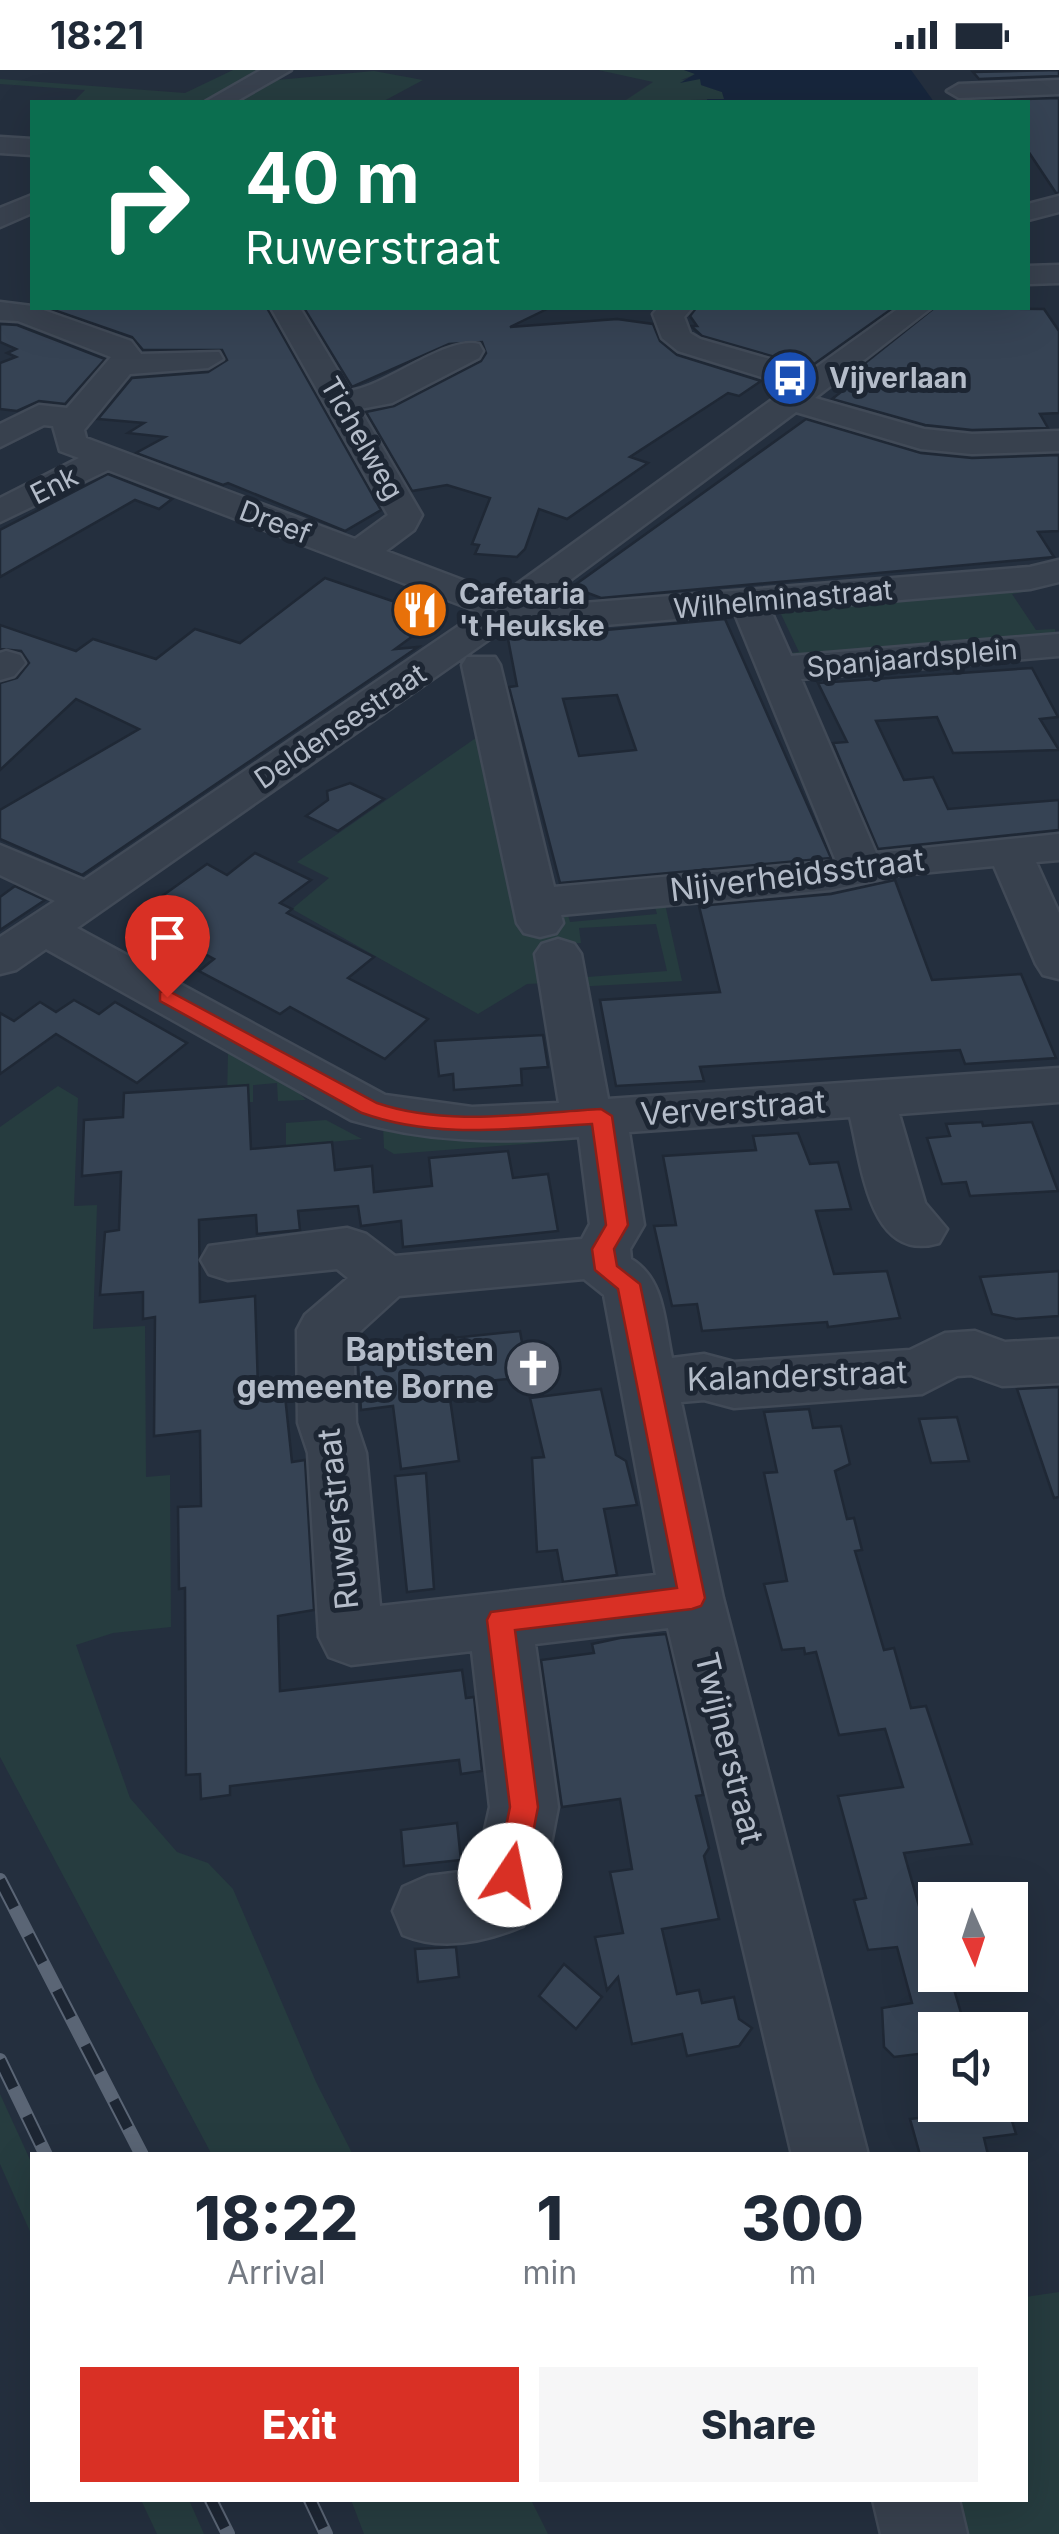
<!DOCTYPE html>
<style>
body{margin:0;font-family:Inter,sans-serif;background:#f6f6f7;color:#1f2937;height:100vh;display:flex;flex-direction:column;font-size:38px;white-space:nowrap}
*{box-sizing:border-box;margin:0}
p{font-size:32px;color:#747a83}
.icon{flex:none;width:55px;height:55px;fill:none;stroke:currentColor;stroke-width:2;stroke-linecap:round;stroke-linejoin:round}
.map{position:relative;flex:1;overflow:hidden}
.details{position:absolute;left:30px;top:2082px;width:998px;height:350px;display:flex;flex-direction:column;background:#fff;border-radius:0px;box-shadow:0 10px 40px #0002}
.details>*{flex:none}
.guide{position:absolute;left:30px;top:30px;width:1000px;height:210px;border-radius:0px;box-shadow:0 10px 40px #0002;background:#0b6e4f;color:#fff;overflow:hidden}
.needle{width:65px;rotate:177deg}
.buttons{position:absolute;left:918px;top:1812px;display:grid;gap:20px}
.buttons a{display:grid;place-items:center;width:110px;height:110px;border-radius:0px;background:#fff;box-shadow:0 10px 40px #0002;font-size:50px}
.pin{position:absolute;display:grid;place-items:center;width:85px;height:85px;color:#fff;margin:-102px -42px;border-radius:50% 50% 50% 0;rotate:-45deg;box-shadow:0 0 10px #0007}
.pin .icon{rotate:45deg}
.me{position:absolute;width:110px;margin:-55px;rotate:11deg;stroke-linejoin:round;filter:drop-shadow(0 0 8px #0008)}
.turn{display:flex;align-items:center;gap:35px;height:210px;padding:0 50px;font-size:45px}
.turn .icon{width:130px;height:130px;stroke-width:2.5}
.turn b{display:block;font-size:70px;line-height:85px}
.eta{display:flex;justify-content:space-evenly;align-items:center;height:170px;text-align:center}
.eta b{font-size:60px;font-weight:800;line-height:70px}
.cta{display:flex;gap:20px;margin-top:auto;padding:20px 50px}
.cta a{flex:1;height:115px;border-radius:0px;background:#d93025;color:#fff;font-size:40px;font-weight:800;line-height:115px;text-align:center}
.cta a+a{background:#f6f6f7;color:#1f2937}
.status{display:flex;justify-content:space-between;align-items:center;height:70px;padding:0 50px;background:#fff;direction:ltr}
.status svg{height:28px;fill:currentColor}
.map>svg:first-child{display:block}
.green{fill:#263c3f}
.water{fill:#17263c}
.building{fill:#364354;stroke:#1f2835;stroke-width:2.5;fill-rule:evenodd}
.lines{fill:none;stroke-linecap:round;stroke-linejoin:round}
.minor-casing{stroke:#414a57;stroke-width:5}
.minor{fill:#38414e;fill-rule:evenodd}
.rail-casing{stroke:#5a6575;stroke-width:14}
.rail{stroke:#1d2633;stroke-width:10;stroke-dasharray:31;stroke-linecap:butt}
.route{fill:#d93025;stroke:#8d1f18;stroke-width:2.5}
.labels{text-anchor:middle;stroke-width:10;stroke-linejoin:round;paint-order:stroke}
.far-poi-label{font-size:28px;font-weight:bold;fill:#b4bcc9;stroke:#1d2633;text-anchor:start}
.far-street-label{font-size:28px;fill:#b4bcc9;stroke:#1d2633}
.street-label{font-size:32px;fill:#b4bcc9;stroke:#1d2633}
.poi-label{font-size:32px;font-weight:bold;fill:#b4bcc9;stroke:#1d2633;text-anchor:end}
</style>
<div class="status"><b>18:21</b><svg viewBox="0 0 49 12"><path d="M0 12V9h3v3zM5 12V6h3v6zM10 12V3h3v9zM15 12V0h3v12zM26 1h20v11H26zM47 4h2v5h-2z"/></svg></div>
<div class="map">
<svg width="1059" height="2464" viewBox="0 0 1059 2464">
<rect width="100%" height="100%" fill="#242f3e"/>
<g class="green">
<path d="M233,0h40l-63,32h-137l12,-12 -85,-6v-5l185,14z"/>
<path d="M598,0h86l12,4 -15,6 20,-1v6l21,7 3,7 -102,3 30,-20z"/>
<path d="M374,1l49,9 -41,22h-149l44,-22z"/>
<path d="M1027,517l3,4 -18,3 24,36 19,-1 1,9 -259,26 -17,-10 19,-2 -18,-38 -19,1 1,-8z"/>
<path d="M483,663l49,193 34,-18 4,14 87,-8 -4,-14 12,4 17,77 -108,6 1,-25 9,-1 3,16 80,-6 -11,-47 -77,4 2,15 -36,3 6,37 -24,1 -49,30 -186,-105 37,-31 -32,-16z"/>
<path d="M228,982l69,39 9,9 -28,1 -1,-18 -24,2v17h-26z"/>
<path d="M58,1016l20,12 -4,108 23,-1 -4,124 52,-3 1,151 24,-2 1,152 -58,6 -37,12 54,153 47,54 31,11 25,26 83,193 37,73h-141l-212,-398v-630z"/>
<path d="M326,1050l36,19 -76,7v-23z"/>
<path d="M383,1056l190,4 2,10 -181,14 -10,-6z"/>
<path d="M0,2024l32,70v72l-32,-72z"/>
<path d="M1059,2222v242h-116l-8,-34h90v-203z"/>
<path d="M141,2430h48l15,34h-47z"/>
<path d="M351,2430h180l17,34h-184z"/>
</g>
<path class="water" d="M684,0h227l23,32h-226l-1,-3h17l-2,-7 -21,-7 -1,-6 -20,4 15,-9z"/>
<g class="building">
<path d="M1059,0v6l-80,3 -6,-7z"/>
<path d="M1059,28v95h-3l-28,-42v-49l-34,-2z"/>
<path d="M48,238h219l114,202 -36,21 -117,-48 -5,2 -87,-32 29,-16 -37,-4 16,-10 -46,-4 34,-41 76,-6 19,-12 -5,-10h-79l-11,-13z"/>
<path d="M304,238h245l-39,19 107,-8 36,5 7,17 17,14 84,26 -22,15 -11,-3 -98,64 18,6 -81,56 -28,-10 -14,40 -8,8 -42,-3 4,-9 -7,-1 18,-46 -43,-13 -35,6 -46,-79 28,-6 87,-45 5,-8 -4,-11 -33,2 -97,43z"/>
<path d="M696,238h197l-83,59 -108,-31 -11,-10h6l-7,-10z"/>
<path d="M934,238l110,1 15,22v82l-19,1 8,14 -76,2 -47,-5 -93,-26 22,-17 -9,-3z"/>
<path d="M0,254l17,1 88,34 -40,45 -26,-3 -22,10 -17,-2v-46l16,-6 -9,-4 9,-4 -16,-7z"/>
<path d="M806,349l115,34 51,5 87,-3v76l-21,1 16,25 -453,41 -29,-11z"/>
<path d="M108,404l64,25 -13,10 -24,-9 -135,77v-47z"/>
<path d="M325,508l114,39 -44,32 23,-2 -336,228 -82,-36v-29l139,-81 -63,-30 -76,71v-87l17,-5 12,-15 -8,-12 -21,-2v-24l76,26 17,-12 63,20 39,-30 45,14z"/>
<path d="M725,549l106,239 -271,25 -51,-196 8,-1 -9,-47zM617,625l19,55 -57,6 -16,-57z"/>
<path d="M1032,598l26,49 -18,2 19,31 -106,3 -16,-36 -61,4 28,59 29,-3 15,32 111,-9v30l-181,19 -45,-106 14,-1 -29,-59z"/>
<path d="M350,713l34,16 -46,32 -32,-15 22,-16 -1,-9z"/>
<path d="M255,783l56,27 -31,23 12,6 -5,4 87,44 -26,21 80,41 -43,40 -95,-52 -10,7 -81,-43 15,-12 -70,-38 14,-10 -10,-5 59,-42 20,11z"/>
<path d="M895,810l37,100 89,-6 35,84 -91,6 -5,-14 -48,3 -212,14 4,14 -88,5 -16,-86 120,-8 -21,-86 132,-12z"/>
<path d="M15,816l30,14 -45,30v-33z"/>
<path d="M74,930l25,14 16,-12 72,41 -50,40 -81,-49 -56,40v-61l14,8 26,-19 16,10z"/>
<path d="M543,965l5,32 -27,2 1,16 -68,5 -1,-16 -14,2 -4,-35z"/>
<path d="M248,1015l3,64 81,-7 3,28 37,-4 2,26 58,-6 -3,-28 79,-7 5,27 35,-4 10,57 -155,16 -2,-26 -40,5 -3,-20 -60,5 2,19 -43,4 -1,-19 -57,5 1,82 55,-6 3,91 26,-1 8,76 13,-2 9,150 -36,6 2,75 182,-21 4,28 8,-1 8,74 -21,3 -2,-14 -229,26v9l-29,4 -1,-25 -14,1 -1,-187 -6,1 -1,-82 23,-1 -1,-75 -46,5 1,-119 -12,2v-27l-43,3 5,-63 14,-2 2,-58 -39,4 2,-56 39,-3 1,-24z"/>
<path d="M982,1052l1,4 49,-4 26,69 -88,5 -4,-14 -24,2 -15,-46 23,-2 -4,-12z"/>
<path d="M798,1063l12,31 28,-2 13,47 -35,2 18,63 53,-3 13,47 -72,9 -1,-5 -125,9 -5,-27 -25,2 -18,-80 22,-1 -13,-69 93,-6 -3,-14z"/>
<path d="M1059,1201v45l-43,3 -24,-5 -12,-37z"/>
<path d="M520,1261l8,46 -80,8 11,76 -58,8 -8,-63 -32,4 -4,-62z"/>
<path d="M1059,1317v110l-5,1 -37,-109z"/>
<path d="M601,1319l15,66 10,6 11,44 -33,4 13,66 -54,7 -6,-32 -20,2 -5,-94 12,-1 -14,-59z"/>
<path d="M809,1339l4,19 28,-2 9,38 -15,7 12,48 7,-1 8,32 -7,1 29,99 10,-2 17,60 15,-2 46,138 -68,9 19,67 12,-2v71l18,-3 13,44h-31v22l-41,5 -10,-10 -2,-39 30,-5 -15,-56 -29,3 -14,-50 12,-2 -28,-102 65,-9 -18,-58 -46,6 -23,-83 -11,2 -1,-6 -22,2 -18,-66 23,-3 -23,-108 13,-1 -13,-60z"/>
<path d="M957,1347l12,44 -38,2 -12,-44z"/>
<path d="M426,1403l8,116 -27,3 -12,-116z"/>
<path d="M666,1564l37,161 -7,1 13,52 -5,8 15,63 -57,10 15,65 22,-4 3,13 32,-6 5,22 13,9 -13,18 -52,10 -5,-22 -50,10 -14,-67 -11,13 -12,-53 28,-4 -13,-61 22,-3 -12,-70 -58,8 -21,-147 53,-7 -2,-9 28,-6z"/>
<path d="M457,1753l4,37 -57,6 -3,-36z"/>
<path d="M456,1877l3,30 -41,5 -3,-33z"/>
<path d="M564,1894l38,33 -26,32 -37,-33z"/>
<path d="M947,2035h60l9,29 -32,4 4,17h-68l-10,-36 39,-5z"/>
</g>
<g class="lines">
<g class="minor-casing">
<g id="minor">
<path d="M261,0h30l-56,32h-30z"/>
<path d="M1059,10v14l-100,4 -12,-7 12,-7z"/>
<path d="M0,67l32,2v16l-32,-2z"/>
<path d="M32,125v18l-32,14v-19z"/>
<path d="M1059,126v16l-31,8v-16z"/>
<path d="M1059,195v18l-31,1v-18z"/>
<path d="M0,232l32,4 99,35 10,13 78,-2 4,7 -15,9 -78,6 -46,56 2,8 269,101 33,-24 -117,-207h29l50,83c38,-6 96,-55 129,-47l4,7 -4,7 -87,45 -32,6 62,106 -8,15 -28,21 116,44 289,-209 -113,-35 -16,-13 -9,-24 5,-6h34l-8,9 6,16 10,6 111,32 88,-63h32l-116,90 109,31 48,5 87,-3v20l-87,3 -51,-5 -125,-37 -262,195 496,-40 29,-7v22l-29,7 -259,22 20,45 268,-22v22l-258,23 75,174 183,-19v26l-23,2 23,51v66l-16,-4 -7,-11 -42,-98 -94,9 -70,15 -269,25 2,8 -7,10 -16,4 -16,-4 -7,-10 -55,-258 5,-8h28l5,8 54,222 282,-26 -101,-247 -201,17 -23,-7 -434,304 308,167 87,12 87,-4 -24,-149 7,-10 16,-5 16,5 7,10 27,145 451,-31v34l-160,12 26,89 22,26 -8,14c-70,21 -77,-79 -89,-126l-221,15 15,93 -14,24 1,10c34,20 33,63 41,99l32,-4 30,8 176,-12 35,-17 30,-2 30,11 54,-3v44l-57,3 -31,-11 -14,1 -35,18 -188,14 -30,-8 -23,2 42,196 145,557h-76l-124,-527 -133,16 23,163 -13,68 -22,51c-38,16 -82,25 -120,9l-10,-24 10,-24 25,-11 48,-6 14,-63 -18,-156 -121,14 -22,-8 -10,-20 -11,-184 -10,-30 -1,-93 8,-15 43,-37 -11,-9 -109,11 -19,-6 -8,-14 8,-14 138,-18 19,6 29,22 187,-17 8,-15 -11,-87c-80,6 -151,6 -228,-17l-305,-171 -30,21 -16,4v-37l55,-36 -55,-26v-30l84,35 395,-268 -371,-142 -108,52v-24l79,-40 -19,-7 -7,-25 -9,-1 -44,22v-23l39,-19 28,3 44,-51 -93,-36 -18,-1zM584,1209l20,16 52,280 -276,31 -14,-153 -10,-30 -3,-85 46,-42z"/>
<path d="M6,581l14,4 5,8 -11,13 -14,4v-27z"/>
<path d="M873,2430h86l8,34h-86z"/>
</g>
</g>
<use href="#minor" class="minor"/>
<g class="rail-casing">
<g id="rail">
<path d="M0,1810l142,275"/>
<path d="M0,1990l46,95"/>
<path d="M211,2430l17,34"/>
<path d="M310,2430l16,34"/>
</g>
</g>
<use href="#rail" class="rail"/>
</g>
<path class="route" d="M167,920l210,113c70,24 151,10 224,6l11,7 16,109 -14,24 3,17 23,18 65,314 -4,8 -9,3 -177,21 23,177 -13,68 -5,10 -10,4 -10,-4 -4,-10 14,-68 -23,-187 4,-8 186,-24 -59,-299 -23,-19 -3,-21 14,-24 -14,-101c-78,4 -155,16 -230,-11l-202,-112v-9z"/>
<defs>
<g id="bus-disc" transform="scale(2.875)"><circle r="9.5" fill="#1a4fb4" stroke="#1d2633"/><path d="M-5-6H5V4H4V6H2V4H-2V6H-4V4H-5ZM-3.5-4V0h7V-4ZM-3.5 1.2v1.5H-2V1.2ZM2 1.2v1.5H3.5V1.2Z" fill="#fff"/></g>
<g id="restaurant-disc" transform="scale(2.875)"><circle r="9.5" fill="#e8710a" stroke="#1d2633"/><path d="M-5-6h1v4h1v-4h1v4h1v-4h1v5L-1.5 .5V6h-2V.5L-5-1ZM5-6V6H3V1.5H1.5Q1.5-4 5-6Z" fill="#fff"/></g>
<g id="church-disc" transform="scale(2.875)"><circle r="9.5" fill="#6b7280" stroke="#1d2633"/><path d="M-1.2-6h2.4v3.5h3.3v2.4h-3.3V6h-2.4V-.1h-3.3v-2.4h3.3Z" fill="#fff"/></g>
</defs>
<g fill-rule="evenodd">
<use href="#bus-disc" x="790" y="308"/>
<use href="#restaurant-disc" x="420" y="540"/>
<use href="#church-disc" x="533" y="1298"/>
</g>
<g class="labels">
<g class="far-poi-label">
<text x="829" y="318">Vijverlaan</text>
<text x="459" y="534">Cafetaria<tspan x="459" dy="32">'t Heukske</tspan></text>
</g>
<g class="far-street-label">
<text transform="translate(362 368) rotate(60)" y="10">Tichelweg</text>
<text transform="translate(54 415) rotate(-27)" y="10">Enk</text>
<text transform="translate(275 452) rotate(21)" y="10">Dreef</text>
<text transform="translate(783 529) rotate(-5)" y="10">Wilhelminastraat</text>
<text transform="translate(912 588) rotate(-5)" y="10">Spanjaardsplein</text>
<text transform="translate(340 656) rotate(-34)" y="10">Deldensestraat</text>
</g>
<g class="street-label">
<text transform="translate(797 805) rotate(-7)" y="11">Nijverheidsstraat</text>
<text transform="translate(733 1038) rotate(-4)" y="11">Ververstraat</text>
<text transform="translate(797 1306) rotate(-2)" y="11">Kalanderstraat</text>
<text transform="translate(338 1449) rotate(-96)" y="11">Ruwerstraat</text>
<text transform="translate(729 1678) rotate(76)" y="11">Twijnerstraat</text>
</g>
<g class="poi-label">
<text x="494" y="1291">Baptisten<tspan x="494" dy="37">gemeente Borne</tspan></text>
</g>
</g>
</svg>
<div class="buttons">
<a><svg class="needle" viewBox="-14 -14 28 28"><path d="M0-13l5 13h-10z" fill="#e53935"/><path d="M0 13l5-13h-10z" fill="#747a83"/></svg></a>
<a><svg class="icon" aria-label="sound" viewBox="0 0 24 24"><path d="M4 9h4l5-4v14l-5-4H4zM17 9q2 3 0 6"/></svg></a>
</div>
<div class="pin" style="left:167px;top:927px;background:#d93025"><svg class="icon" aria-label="arrive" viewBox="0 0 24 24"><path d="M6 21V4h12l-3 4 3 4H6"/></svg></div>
<svg class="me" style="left:510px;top:1805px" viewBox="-20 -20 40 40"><circle r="19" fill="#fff"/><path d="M0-13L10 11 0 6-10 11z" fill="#d93025"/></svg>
<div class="guide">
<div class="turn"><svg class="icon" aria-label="right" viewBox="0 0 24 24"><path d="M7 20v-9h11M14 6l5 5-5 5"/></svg><div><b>40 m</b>Ruwerstraat</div></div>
</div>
<section class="details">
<div class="eta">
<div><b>18:22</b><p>Arrival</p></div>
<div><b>1</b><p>min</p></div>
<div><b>300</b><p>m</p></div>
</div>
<div class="cta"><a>Exit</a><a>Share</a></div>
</section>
</div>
